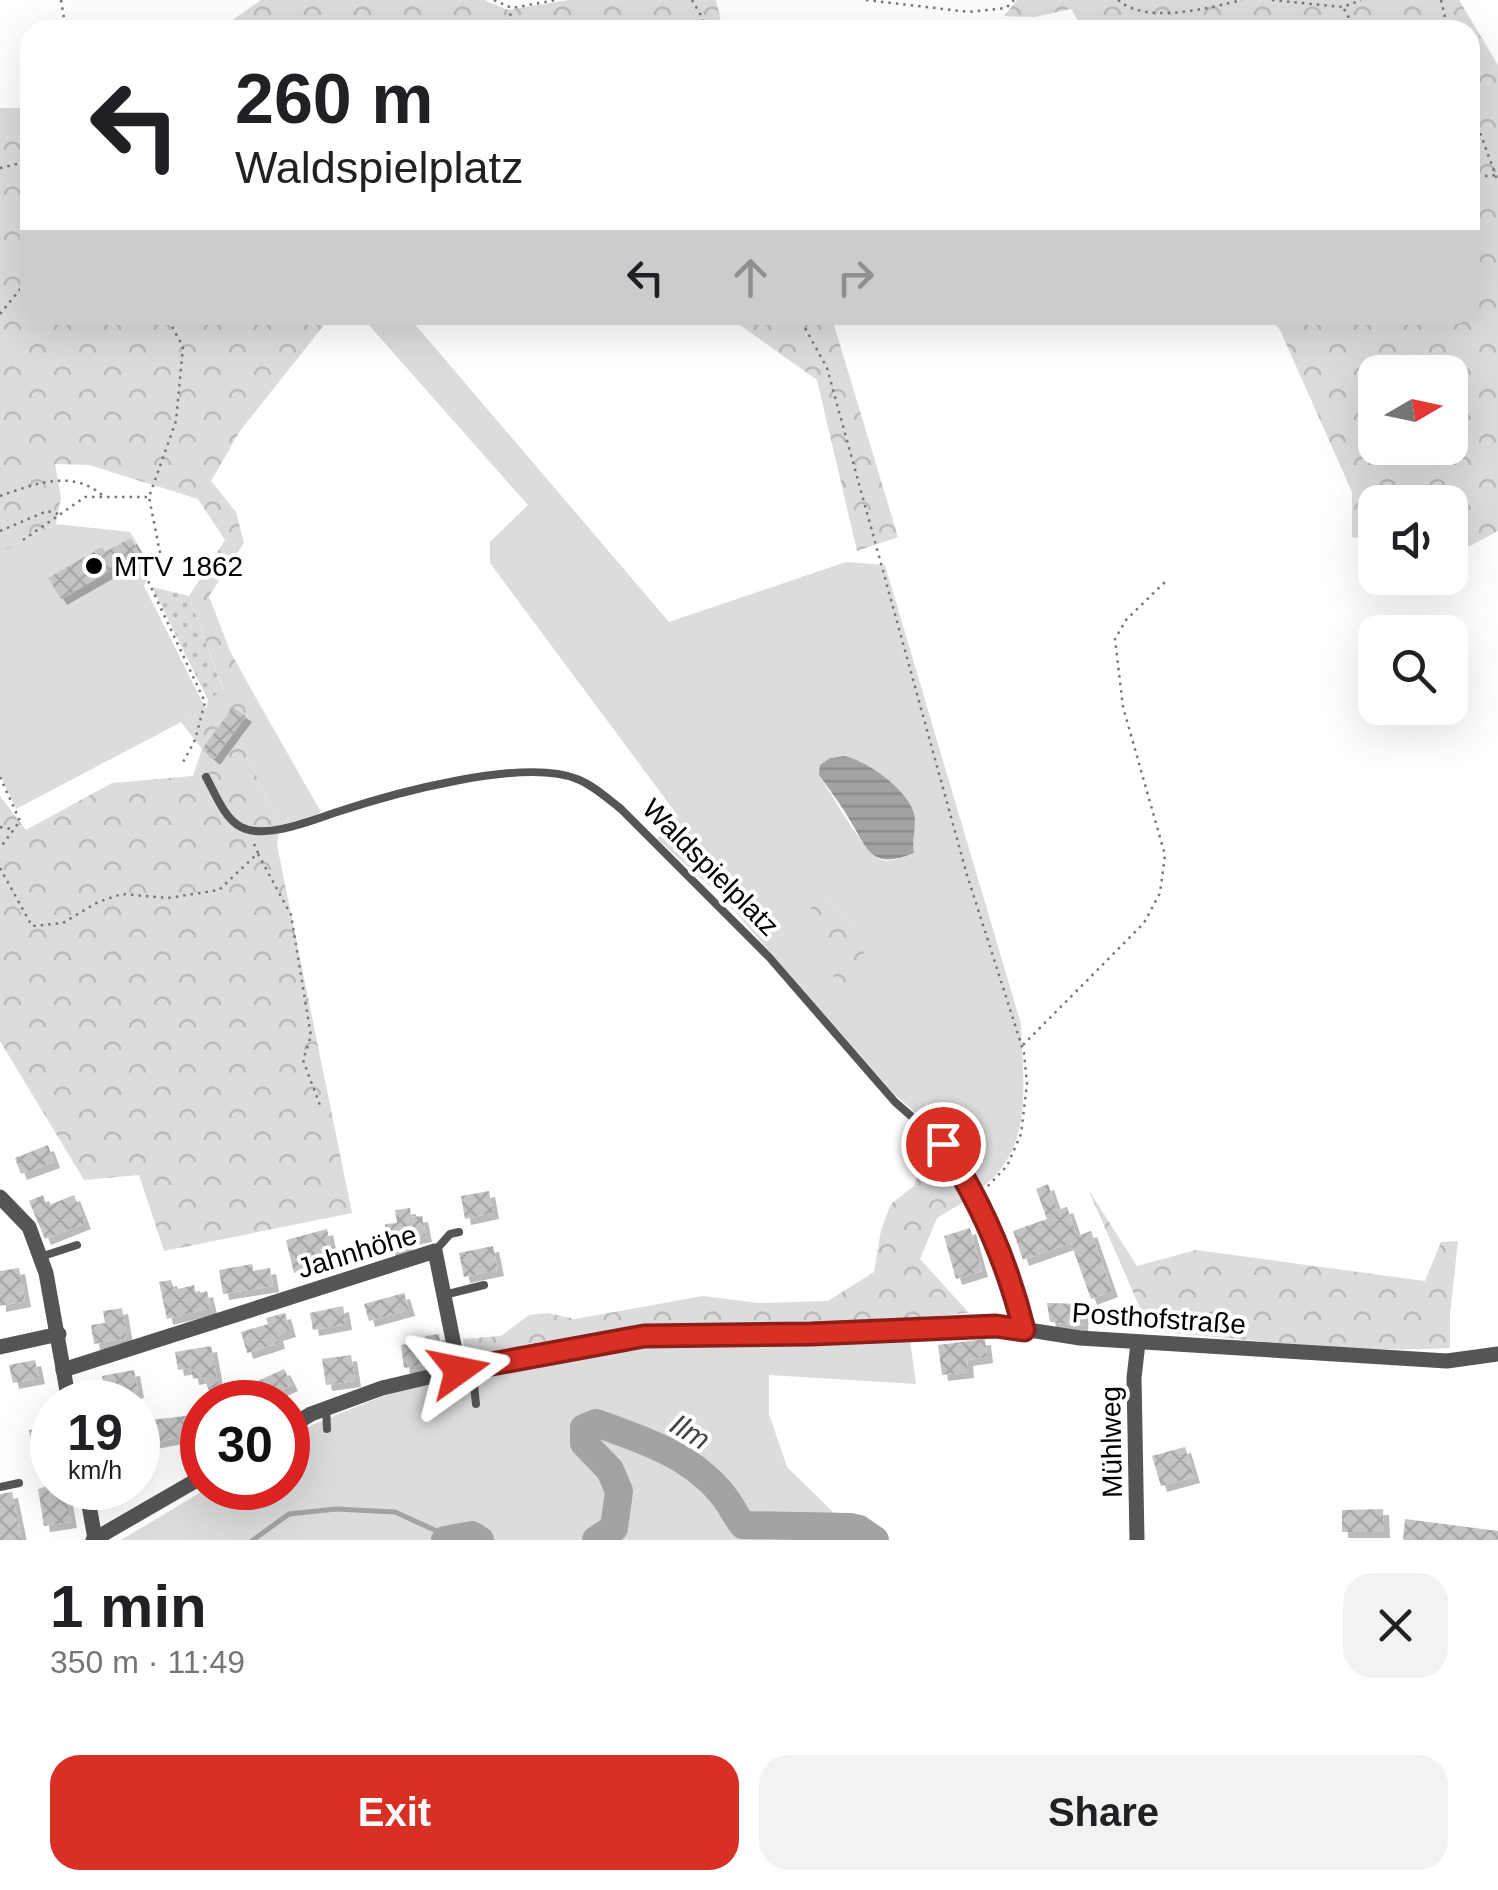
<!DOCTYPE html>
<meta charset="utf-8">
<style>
body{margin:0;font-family:Helvetica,sans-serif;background:#f2f2f2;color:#202124;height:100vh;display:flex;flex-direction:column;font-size:38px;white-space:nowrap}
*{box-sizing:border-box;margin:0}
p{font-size:32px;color:#757577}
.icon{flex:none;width:55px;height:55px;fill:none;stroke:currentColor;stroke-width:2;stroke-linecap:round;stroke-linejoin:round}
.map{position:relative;height:1540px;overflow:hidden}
.drawer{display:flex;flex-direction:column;background:#fff;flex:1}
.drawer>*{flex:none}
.top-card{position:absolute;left:20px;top:20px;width:1460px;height:305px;border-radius:30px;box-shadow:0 10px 40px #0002;background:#fff;color:#202124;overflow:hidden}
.needle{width:65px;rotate:81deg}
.tools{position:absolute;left:1358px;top:355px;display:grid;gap:20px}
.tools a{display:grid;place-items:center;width:110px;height:110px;border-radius:20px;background:#fff;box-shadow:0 10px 40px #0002;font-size:50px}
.speed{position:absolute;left:30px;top:1380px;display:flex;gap:20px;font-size:50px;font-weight:700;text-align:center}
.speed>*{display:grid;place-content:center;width:130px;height:130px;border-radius:50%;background:#fff;box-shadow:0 10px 40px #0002;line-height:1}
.speed small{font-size:25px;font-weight:400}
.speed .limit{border:15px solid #d22;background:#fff;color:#111}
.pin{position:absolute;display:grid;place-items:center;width:85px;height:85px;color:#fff;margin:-42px;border:5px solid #fff;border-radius:50%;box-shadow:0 2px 10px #0007}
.me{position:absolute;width:110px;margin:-55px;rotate:78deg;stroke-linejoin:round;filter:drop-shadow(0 0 8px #0008)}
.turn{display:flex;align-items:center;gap:35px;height:210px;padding:0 50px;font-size:45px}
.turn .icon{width:130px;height:130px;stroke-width:2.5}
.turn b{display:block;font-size:70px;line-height:85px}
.lanes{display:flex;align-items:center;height:95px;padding:0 50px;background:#0003;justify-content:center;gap:50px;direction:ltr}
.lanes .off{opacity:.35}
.round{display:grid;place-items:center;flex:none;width:105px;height:105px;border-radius:30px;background:#f2f2f2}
.summary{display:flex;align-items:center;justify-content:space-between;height:170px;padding:0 50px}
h1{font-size:60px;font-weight:700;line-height:75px}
.primary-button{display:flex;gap:20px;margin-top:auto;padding:20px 50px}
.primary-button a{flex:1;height:115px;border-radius:30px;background:#d93025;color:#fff;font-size:40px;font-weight:700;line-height:115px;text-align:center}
.primary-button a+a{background:#f2f2f2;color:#202124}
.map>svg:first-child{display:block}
.grass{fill:#dcdcdc;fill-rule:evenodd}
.forest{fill:url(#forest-crowns);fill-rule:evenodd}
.park{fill:url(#park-dots)}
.water{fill:url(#water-rules)}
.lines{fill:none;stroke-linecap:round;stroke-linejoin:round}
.stream{stroke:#a3a3a3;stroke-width:5}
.river{stroke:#a3a3a3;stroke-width:28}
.building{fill:url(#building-cross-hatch);filter:url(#shadow)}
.path{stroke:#777;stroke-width:2.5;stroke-dasharray:2.5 5;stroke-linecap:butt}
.service{stroke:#555;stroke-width:8}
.minor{stroke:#555;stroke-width:15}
.route-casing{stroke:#8d1f18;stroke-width:25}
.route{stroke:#d93025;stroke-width:18}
.poi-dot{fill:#000;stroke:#fff;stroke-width:4}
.labels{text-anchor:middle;stroke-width:8;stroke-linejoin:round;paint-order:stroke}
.poi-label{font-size:28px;fill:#000;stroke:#fff;text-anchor:start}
.street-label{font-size:28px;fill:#000;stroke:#fff}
.water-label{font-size:30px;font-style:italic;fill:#444;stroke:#fff}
</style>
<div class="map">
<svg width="1498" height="1540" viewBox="0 0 1498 1540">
<defs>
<pattern id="forest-crowns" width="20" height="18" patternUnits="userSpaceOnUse" patternTransform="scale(2.5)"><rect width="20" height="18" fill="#dcdcdc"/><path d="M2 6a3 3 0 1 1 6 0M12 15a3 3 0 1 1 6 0" fill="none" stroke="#bbb"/></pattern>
<pattern id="park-dots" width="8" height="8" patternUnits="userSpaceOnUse" patternTransform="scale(2.5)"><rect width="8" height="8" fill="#dcdcdc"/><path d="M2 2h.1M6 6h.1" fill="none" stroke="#bbb" stroke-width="1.8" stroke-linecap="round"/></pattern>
<pattern id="water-rules" width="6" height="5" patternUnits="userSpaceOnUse" patternTransform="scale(2.5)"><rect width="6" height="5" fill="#a3a3a3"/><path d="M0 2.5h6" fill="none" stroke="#8b8b8b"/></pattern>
<pattern id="building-cross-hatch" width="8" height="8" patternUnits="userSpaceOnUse" patternTransform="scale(2.5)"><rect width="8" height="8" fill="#c4c4c4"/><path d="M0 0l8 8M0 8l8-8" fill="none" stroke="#a7a7a7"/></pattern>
<filter id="shadow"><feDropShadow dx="6" dy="6" stdDeviation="0" flood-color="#0004"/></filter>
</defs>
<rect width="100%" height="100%" fill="#fff"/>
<g class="grass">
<path d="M360,315h47l262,307 177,-60 39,3 136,459c1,46 11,102 -18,142 -5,8 -15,16 -22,23 -26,-35 -52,-66 -86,-94l-173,-198 -65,-58 21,-23 -188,-253v-21l38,-37zM844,756c23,4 71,38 71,64 0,11 -3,21 -1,33 -9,4 -21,9 -32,7 -17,-5 -50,-66 -63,-85l11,-17zM821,897l34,28 15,51 -35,6z"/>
<path d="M56,524l74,8 22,35 -8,19 62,123 -190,100 -16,-34v-222z"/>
<path d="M256,698l65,114 -15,9 -26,5 -45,-95z"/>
<path d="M907,1318l9,66 -147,-9v39l18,53 47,46 29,8 19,19h-761l87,-52h80v-49l24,-14 154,-63 62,-18 129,-19 157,2z"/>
</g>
<g class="forest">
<path d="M261,0h223l24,10 60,-10h148l7,30h-505z"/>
<path d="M1017,0h442l39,65v466l-39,21 -9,-1v-49h-75v38l-23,-3v-45l-72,-162 -12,-15h202v-285h-386l-13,-21 -36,8 -31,-1zM1450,372v76h-75v-76z"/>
<path d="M0,108h30v207h302l-92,116 -29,50 25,31 8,31 -35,53 21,55 26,47 -10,18 -13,-9 -31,42 13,9 20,-27 45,95 -3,19 75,368 -188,38 -25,-76 -55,5 -84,-139v-245l26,34 86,-47 81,-7 9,-27 -21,-27 25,-13 2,-9 15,-11 -34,-93 36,-56 -27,-41 -109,-34 -34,-1 6,33 -5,27 -56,29z"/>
<path d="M726,315h105l67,222 -41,14 -40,-171z"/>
<path d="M821,897l34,28 16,51 -17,19 -19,-13 -10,-49 -16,-23z"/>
<path d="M932,1136l20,27 20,34 -35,21 -17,41 49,54 -155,14 -157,-2 -129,19 -62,18 -3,-23 38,-3 28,-21 19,-2 27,6 128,-23 55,7 70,-2 46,-29 7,-42 10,-26 23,-18z"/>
<path d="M1088,1189l49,77 59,-16 229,31 16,-39 17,-1 -8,73v34c-99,6 -201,-9 -300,-17z"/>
</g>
<path class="park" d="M152,587l37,9 34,94 -15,10z"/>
<path class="water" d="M844,756c23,4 71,38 71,64 0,12 -3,21 -1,33 -44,18 -46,-4 -66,-36 -9,-15 -19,-28 -29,-42l1,-10 10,-7z"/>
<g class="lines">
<path class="stream" d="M253,1540l36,-26 47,-5 59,3 55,25"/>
<g class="river">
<path d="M445,1540l27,-5 8,5"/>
<path d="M596,1540l18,-12 5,-37 -9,-21 -26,-27v-15l12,-5c48,17 98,33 130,76 6,8 10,18 17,26l107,2 9,2 16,11"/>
</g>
</g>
<g class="building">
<path d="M131,538l9,16 -79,45 -13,-21 54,-31 3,5z"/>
<path d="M233,707l13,9 -32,43 -12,-10z"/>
<path d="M48,1145l6,17 -33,12 -6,-16z"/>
<path d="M1048,1184l9,26 10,-3 10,29 14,-5 21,60 -21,8 -20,-56 -48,17 -10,-29 34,-12 -11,-30z"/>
<path d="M489,1191l4,22 -28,6 -4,-23z"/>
<path d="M43,1195l4,11 27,-11 11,28 -40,16 -16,-38z"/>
<path d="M410,1208l1,9 11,-1 4,20 -20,4 1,7 -18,3 -4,-26 12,-1 -2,-13z"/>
<path d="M970,1228l12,43 -26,8 -12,-43z"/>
<path d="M327,1229l7,33 -40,11 -8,-33z"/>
<path d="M493,1246l5,24 -34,7 -5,-24z"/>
<path d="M252,1264l1,7 17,-3 3,18 -50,8 -4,-24z"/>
<path d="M19,1268l6,33 -25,5v-35z"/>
<path d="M171,1280l3,10 20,-5 2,9 11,-3 4,17 -44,11 -8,-37z"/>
<path d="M404,1293l5,17 -40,11 -5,-17z"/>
<path d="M1047,1303l36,1 -1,22 -32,-4z"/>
<path d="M343,1306l3,18 -33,6 -3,-17z"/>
<path d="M122,1308l5,30 -33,6 -3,-19 14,-2 -2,-12z"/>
<path d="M285,1313l5,18 -13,4 2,8 -32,10 -6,-21 27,-8 -2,-6z"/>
<path d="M439,1334l2,15 -13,1 2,14 -26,4 -3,-23 25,-4 -1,-5z"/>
<path d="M985,1339l2,18 -20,3 1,12 -26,3 -4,-30z"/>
<path d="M211,1346l10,56h-8l-9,-25 -11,2 -2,-11 -13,2 -3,-18z"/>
<path d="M351,1355l4,26 -29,4 -4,-26z"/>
<path d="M35,1360l4,18 -26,5 -4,-18z"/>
<path d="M284,1369l8,16 -35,16 -8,-16z"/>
<path d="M134,1370l4,22 -32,6 -4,-22z"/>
<path d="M202,1414v19l-56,11 -4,-23z"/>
<path d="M52,1426v62h13l6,34 -27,4 -6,-37 7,-2 -4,-25 -7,1 -5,-33z"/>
<path d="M1185,1447l9,30 -33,9 -9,-30z"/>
<path d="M12,1492l10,48h-22v-46z"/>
<path d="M1383,1509l1,23h-42v-22z"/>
<path d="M1405,1519l93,12v9h-95z"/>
</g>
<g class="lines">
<g class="path">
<path d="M61,0l5,30"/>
<path d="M494,0l18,8 44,-8"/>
<path d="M692,0l11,19 -1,11"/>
<path d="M866,0l103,12 37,-4 8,-8"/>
<path d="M1118,0c29,25 90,8 124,0"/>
<path d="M1272,0l71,7 18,-7"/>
<path d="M1441,0l7,30"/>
<path d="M1344,9l12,21"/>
<path d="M505,30l7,-20"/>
<path d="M1470,105l28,77"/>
<path d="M0,168l30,-7"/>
<path d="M1470,177l28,-2"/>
<path d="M0,314l30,-37"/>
<path d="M798,315l29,53 140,507 57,178 3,31 -6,50 -14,32 -23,24"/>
<path d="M0,496c34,-12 72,-27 102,-1"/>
<path d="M0,531l47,-20 12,3"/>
<path d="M23,540l62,-43h62"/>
<path d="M160,553l-11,-56 27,-76 7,-74 -17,-32"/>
<path d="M147,560l-3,12 5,11 56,119 -10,38 -14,26"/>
<path d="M0,777l20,44 -20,27"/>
<path d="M0,827l12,2"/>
<path d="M258,854l33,61 20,121 -8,24 18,48"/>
<path d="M0,868l32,58 31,-3 35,-21 24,-8 46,4 51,-8 39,-37 -4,-9"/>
<path d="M1023,1045l121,-122 16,-30 5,-38 -42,-148 -8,-68 11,-19 41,-40"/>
</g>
<g class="service">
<path d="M206,777c9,16 18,41 35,50 24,13 72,-7 96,-15 54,-18 187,-55 240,-33 16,6 31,20 44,30l148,148 126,145 48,42 33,54 41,106 7,26"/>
<path d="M435,1251l15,-17 9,-2"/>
<path d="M40,1257l37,-12"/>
<path d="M444,1295l40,-10"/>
<path d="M472,1367l4,37"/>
<path d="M326,1408l1,21"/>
<path d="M0,1487l19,-4"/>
</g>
<g class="minor">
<path d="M0,1197l29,30 17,46 23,129"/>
<path d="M0,1347l59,-13"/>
<path d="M63,1370l372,-119 24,119"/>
<path d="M288,1428l23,-14 71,-26 90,-21 172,-31 167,-1 192,-9 77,12 367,23 51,-7"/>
<path d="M86,1488l9,51"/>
<path d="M93,1540l109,-63"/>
<path d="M1137,1540l-3,-162 4,-35"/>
</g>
</g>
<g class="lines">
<g class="route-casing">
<path id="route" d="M459,1370l185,-34 167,-2 185,-8 28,4c-16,-65 -44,-130 -81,-186"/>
</g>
<use href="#route" class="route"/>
</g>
<circle class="poi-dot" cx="94" cy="566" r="10"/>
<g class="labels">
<g class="poi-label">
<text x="114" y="576">MTV 1862</text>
</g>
<g class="street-label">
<text transform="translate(711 867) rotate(45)" y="10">Waldspielplatz</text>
<text transform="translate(357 1251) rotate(-17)" y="10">Jahnhöhe</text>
<text transform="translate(1159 1318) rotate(4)" y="10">Posthofstraße</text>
<text transform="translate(1111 1442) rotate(-91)" y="10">Mühlweg</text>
</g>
<g class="water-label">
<text transform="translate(690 1432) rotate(31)" y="10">Ilm</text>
</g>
</g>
</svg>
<div class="tools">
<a><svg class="needle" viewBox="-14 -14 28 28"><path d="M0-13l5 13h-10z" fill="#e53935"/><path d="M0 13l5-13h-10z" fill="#757577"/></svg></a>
<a><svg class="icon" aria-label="sound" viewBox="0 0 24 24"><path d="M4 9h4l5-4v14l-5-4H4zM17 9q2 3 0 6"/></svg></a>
<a><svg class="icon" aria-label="search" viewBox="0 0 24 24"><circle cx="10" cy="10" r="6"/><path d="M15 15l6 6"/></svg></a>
</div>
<div class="speed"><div>19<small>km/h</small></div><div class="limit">30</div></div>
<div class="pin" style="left:943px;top:1144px;background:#d93025"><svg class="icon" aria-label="arrive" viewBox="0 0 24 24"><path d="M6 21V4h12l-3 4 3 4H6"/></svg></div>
<svg class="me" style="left:459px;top:1370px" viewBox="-20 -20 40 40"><path d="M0-17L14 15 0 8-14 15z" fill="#d93025" stroke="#fff" stroke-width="4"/></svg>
<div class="top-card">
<div class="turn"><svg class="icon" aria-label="left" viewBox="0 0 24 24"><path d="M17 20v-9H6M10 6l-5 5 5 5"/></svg><div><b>260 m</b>Waldspielplatz</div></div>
<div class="lanes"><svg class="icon" aria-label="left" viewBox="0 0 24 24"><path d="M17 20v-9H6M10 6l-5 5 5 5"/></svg><svg class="icon off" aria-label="ahead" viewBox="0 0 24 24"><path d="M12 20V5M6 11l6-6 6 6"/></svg><svg class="icon off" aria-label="right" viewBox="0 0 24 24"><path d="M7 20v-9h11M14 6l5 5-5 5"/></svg></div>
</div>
</div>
<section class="drawer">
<div class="summary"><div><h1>1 min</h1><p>350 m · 11:49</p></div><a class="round"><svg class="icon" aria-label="close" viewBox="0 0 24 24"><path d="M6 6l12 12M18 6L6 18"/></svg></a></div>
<div class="primary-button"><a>Exit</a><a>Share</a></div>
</section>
